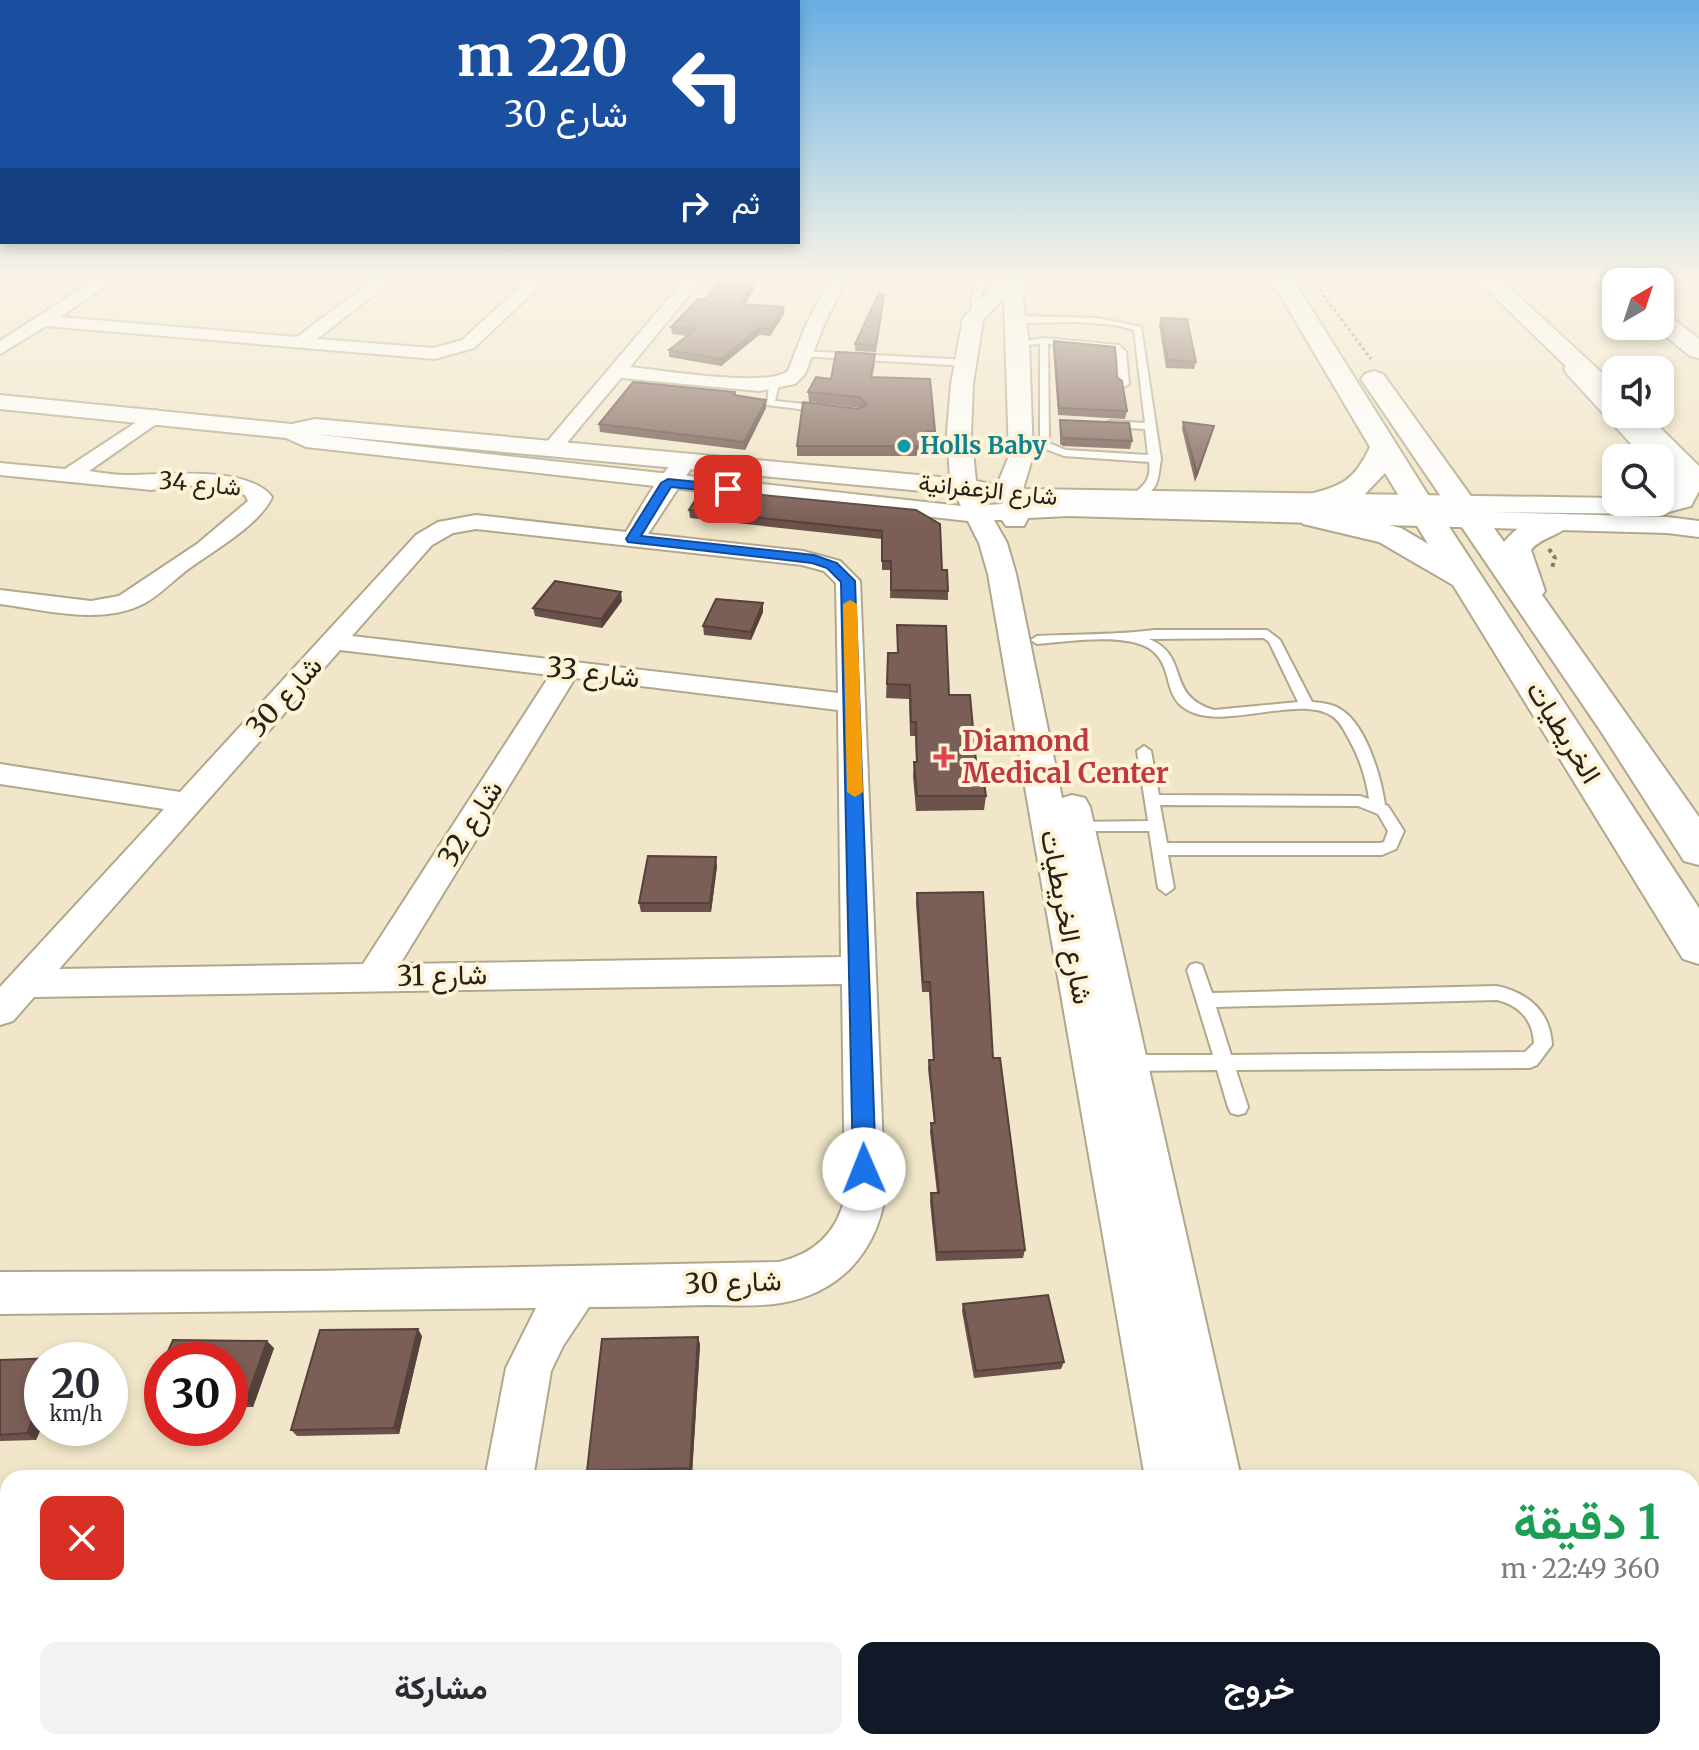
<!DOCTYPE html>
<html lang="ar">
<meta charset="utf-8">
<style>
body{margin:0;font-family:Merriweather,Vazirmatn,serif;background:#f2f2f3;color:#2b2b33;direction:rtl;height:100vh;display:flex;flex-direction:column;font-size:30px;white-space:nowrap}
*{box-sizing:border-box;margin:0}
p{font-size:26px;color:#7c7c81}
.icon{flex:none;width:44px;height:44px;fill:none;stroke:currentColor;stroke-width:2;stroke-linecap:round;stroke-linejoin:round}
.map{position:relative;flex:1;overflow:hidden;direction:ltr}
.drawer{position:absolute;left:0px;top:1470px;width:1700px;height:280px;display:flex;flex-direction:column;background:#fff;border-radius:24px 24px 0 0;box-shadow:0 4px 12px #0003;direction:rtl}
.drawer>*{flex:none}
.guide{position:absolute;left:0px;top:0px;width:800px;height:244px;box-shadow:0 4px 12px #0003;direction:rtl;background:#1a4fa0;color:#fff;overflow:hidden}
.needle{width:52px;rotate:39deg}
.fabs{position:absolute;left:1602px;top:268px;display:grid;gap:16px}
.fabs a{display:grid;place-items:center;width:72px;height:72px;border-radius:16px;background:#fff;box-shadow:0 4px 12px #0003;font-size:40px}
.speed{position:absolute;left:24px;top:1342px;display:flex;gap:16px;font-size:40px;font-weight:700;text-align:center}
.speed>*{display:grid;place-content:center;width:104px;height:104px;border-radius:50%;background:#fff;box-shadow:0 4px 12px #0003;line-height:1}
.speed small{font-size:20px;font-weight:400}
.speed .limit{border:12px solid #d22;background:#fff;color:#111}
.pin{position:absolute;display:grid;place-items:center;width:68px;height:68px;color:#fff;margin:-34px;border-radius:16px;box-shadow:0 4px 12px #0006}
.me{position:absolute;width:88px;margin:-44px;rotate:359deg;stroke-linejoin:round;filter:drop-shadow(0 0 6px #0008)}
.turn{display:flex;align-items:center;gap:28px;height:168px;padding:0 40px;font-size:36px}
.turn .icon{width:104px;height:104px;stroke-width:2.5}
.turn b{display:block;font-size:56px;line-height:68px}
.then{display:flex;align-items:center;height:76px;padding:0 40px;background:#0003;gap:16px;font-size:30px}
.round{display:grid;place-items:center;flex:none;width:84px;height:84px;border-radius:16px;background:#f2f2f3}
.head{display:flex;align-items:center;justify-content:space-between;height:136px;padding:0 40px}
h1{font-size:48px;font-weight:700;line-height:60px;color:#1e9e55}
.button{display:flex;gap:16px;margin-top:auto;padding:16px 40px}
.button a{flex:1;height:92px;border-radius:16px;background:#111827;color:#fff;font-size:32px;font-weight:700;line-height:92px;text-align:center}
.button a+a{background:#f2f2f3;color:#2b2b33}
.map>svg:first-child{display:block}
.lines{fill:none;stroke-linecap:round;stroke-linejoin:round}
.service-casing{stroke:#b1a78c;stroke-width:4}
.minor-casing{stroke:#b1a78c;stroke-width:4}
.tertiary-casing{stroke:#b1a78c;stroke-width:4}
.secondary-casing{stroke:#b1a78c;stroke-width:4}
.motorway-casing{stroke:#b1a78c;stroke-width:4}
.path-far1{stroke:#827a68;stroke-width:3;stroke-dasharray:3 3;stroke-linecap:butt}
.path{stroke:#827a68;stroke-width:4;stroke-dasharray:4 4;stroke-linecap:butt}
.service{fill:#fff;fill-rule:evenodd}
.minor{fill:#fff;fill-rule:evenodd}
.tertiary{fill:#fff;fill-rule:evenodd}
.secondary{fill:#fff;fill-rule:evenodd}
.motorway{fill:#fff;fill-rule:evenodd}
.wall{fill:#6a5149}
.shaded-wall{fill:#56423c}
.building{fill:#7b5e55;stroke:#56423c;stroke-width:2}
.route{fill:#1a73e8;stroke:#114b97;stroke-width:2}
.slow{fill:#f59e0b}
.culture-dot{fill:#0f9aa8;stroke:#fef3d6;stroke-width:3}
.health-dot{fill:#e0444e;stroke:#fef3d6;stroke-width:3}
.labels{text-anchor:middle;stroke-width:8;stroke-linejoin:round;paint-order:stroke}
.far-culture-label{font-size:24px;font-weight:bold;fill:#0d838f;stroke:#fef3d6;text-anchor:start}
.far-street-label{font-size:24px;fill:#262218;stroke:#fef3d6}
.street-label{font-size:28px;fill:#262218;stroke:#fef3d6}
.health-label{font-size:28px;font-weight:bold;fill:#be3a42;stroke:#fef3d6;text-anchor:start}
</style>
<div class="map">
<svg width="1699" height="1750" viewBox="0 0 1699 1750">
<rect width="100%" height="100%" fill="#f1e6c9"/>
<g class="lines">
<g class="service-casing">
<g id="service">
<path d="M980,278h8l-9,23 2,10 -4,3 -4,-3 -2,-10z"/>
<path d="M1026,316l72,2 43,9 20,132c-4,25 -1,29 -26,43l-10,-2c15,-12 27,-16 24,-38l-85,-6 -24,-9v-103l-22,2 -4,-3 30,-5 75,7 7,7 3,32 -5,3 -5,-3 -2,-31 -4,-4 -65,-5 1,99 17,7 82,5 -3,-26 -35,-2 -5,-3 5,-3 35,2 -11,-93 -19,-5 -37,-3 -62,1 -4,-3z"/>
<path d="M803,351l163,9 5,3 -5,3 -166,-10 -2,-2z"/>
<path d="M774,381l5,3 -4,17 48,5 5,3 -5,3 -56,-7 2,-21z"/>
<path d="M1155,630h112l13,10 32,62c11,1 22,2 31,9 24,17 38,66 42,94l3,1 16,25 -8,18 -14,6h-214l6,33 -8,6 -8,-6 -9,-57h-78l-3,-4 3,-4 5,-1 72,-1 -11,-70 7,-5 7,5 8,44 201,1 9,3c-3,-21 -9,-40 -19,-58 -5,-9 -9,-19 -18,-25 -30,-21 -100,11 -138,-3 -32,-12 -20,-40 -38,-59 -21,-24 -90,-12 -119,-10l-6,-4 6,-4c40,-2 80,-1 118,-6zM1264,638l5,4 29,60 -84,8c-50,-15 -23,-54 -65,-71zM1160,805l198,1 20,8 10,17 -4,11 -4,1h-213z"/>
<path d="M1196,963l6,2 10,28 285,-7c31,7 53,25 55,59l-15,20 -7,3 -294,2 12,37 -3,6 -7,2 -7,-2 -3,-6 -11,-37 -90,1 -7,-3 -2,-5 2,-5 7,-3h86l-26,-85 3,-5zM1497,1000c22,5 36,20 37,43l-9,9 -294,3 -15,-48z"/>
</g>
</g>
<g class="minor-casing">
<g id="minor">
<path d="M98,278h19l-57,39 237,20 79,-59h19l-78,61 117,9 28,-8 68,-62h18l-74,70 -39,11 -389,-33 -46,28v-13z"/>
<path d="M686,278h17l-73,89c31,3 136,21 158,4l17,-44 26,-49h16l-24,49 -18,47 -10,10 -36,7 -138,-13 -61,73h-14l-3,-4 3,-4z"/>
<path d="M155,410l7,2 3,4 -3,4 -73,51c13,2 26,4 38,4 36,0 121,-10 145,22 -11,26 -55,52 -78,68 -17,11 -31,28 -49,38 -43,23 -99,7 -145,1v-14l91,11 28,-5 78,-52 51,-43 -3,-6c-29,-10 -65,-12 -93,-5l-152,-15v-12l65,6z"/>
<path d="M686,455l10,6 -48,73 155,17 37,10 20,20 25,616c-10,57 -46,96 -104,106 -24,4 -51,2 -75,2 -39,1 -78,2 -117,2l-26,39 -12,25 -18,107h-48l21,-110 30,-60 -536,6v-42l312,-1 467,-9c35,-8 58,-29 66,-65l-3,-213 -808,13 -21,24 -13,4v-38l164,-178 -164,-25v-20l180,28 236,-257 22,-13 38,-7 150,17c12,-19 39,-72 60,-77zM476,529l326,36 22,6 12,12 2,110 -486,-57 80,-91 21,-12zM340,650l210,25 -187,289 -304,5zM575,678l263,32 3,247 -441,7z"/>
<rect x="0" y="1572" width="8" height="52"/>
</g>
</g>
<g class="tertiary-casing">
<g id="tertiary">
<path d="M995,278h33l-5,24 6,41 4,113 -10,33 593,9v4h44v-4l11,-3 -1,-10 -10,-11v-16h-16l-77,-84 -3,-5 3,-5h16l33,35v15h14l61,63 8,14 -8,15 -30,8 -170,-2 176,5 32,4v16l-32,-4 -599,-17 -40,2 -4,8h-18l-4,-6h-8l13,23 9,31 46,224 10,-3 13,3 5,9 151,671h-96l-157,-904 -9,-31 -11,-22 -662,-74 -20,-9 -286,-29v-14l292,29 23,-5 635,59 -3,-45 4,-49 12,-66 25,-26zM1004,298l5,158 -12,29 -21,-4 -5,-48 2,-49 10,-64zM313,434l642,60 6,12 -564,-62zM983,498l19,3 1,3 -17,1z"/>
<path d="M1191,1742h110l2,8h-111z"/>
</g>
</g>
<g class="secondary-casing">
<g id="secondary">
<path d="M1270,278h22l133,212 274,418v56l-16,-5 -230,-374 -74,-43 -76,-18 -4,-7 4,-7 8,-1 -9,-8 4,-6c36,-9 48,-14 64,-48zM1385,473l43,71 -27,-16 -80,-19 42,-13z"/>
<path d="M1374,371l9,3 121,168c15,-18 39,-33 63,-27l5,7c-10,14 -30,14 -41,28l14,41 -3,4 157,222v48l-15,-4 -84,-131 -239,-351 4,-5z"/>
</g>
</g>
<g class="motorway-casing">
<g id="motorway">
<path d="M1475,278h24l117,108v22l-9,-2z"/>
<path d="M1585,278h27l7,4h-3v15l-8,-2z"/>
<path d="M1660,313l8,2 31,24v19l-9,-2 -37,-30h7z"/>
<path d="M1617,414h29l53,52v26l-10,-3z"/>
</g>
</g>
<path class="path-far1" d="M1317,278l5,15 49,66"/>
<path class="path" d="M1549,549l6,9 -3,10"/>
<use href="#service" class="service"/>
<use href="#minor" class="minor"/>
<use href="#tertiary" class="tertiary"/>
<use href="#secondary" class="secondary"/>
<use href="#motorway" class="motorway"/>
</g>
<g class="wall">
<path d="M756,286l-11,18 39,3v7l-14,22 -11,-1 -38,31 -52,-9v-7l18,-14 -15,-2 -1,-7 35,-28z"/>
<path d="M884,302l-8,50 -21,-1v-7z"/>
<path d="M1161,318l35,44 -2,7 -28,-1 -7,-43z"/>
<path d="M1054,341l63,36 10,34 -2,8 -67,-4 -5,-67z"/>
<path d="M875,364l-3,13 63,54 -1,10h-7l-1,10 -11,5h-118v-10l63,-38 -51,-6 -1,-10 23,-13z"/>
<path d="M735,392l1,3 30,5v8l-21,42 -145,-18 -1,-8z"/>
<path d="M1060,420l72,21 -2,8 -67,-3 -3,-2z"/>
<path d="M1183,422l29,12 -17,48 -13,-53z"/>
<path d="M689,510h227l26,60 6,21v9l-58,-2 1,-28h-9v-31l-192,-21z"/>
<path d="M622,601l-20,27 -67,-12 -2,-8z"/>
<path d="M763,603v9l-12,28 -47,-5 -1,-9z"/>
<path d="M897,625l52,70 27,66 10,35 -2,14 -68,1 -3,-35 1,-14h2l-1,-26h-5l-1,-37 -23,-1 2,-45h9z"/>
<path d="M717,866l-6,46h-70l-2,-9z"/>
<path d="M917,893l76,165 32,192 -2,8 -87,3 -6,-59 1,-9h6l-7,-61 1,-9h3l-6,-54 1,-9h4l-4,-68h-7l-6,-89z"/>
<path d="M963,1304l101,58 -3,7 -87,9 -12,-67z"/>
<path d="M422,1336l-23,98 -102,2 -6,-6z"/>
<path d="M698,1337l2,8 -8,129 -102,3 -3,-6z"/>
<path d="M274,1348l-21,59h-23v-47z"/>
<path d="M58,1358l3,2h-19v66l-6,14 -36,1v-81z"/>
<path d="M162,1366v40h-6l-8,-7z"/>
</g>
<g class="shaded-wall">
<path d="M755,280l1,6 -15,24v-6z"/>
<path d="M784,307v7l-14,22v-7z"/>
<path d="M759,328v7l-38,31v-7z"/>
<path d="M766,400v8l-21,42 -1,-8z"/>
<path d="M927,441l-1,10 -11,5 1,-10z"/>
<path d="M621,592l1,9 -20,27 -1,-9z"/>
<path d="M763,603v9l-12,28v-8z"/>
<path d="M716,857l1,9 -6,46 -1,-9z"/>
<path d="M418,1329l4,7 -23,98 -5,-6z"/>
<path d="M698,1337l2,8 -8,129 -2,-6z"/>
<path d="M267,1341l7,7 -21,59 -7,-6z"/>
<path d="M42,1397v29l-6,14 -9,-7z"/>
<path d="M222,1742h9l-2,8h-10z"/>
<path d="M436,1742h6l-1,8h-6z"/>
</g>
<g class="building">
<path d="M720,278l35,2 -14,24 43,3 -14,22 -11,-1 -38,31 -52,-9 27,-21 -25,-2 27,-28h8z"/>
<path d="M879,293l5,2 -8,50 -21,-1z"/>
<path d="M1161,318l26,1 9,43 -28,-2z"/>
<path d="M1054,341l61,6 2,30 5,4 5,30 -68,-3z"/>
<path d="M836,352l39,2 -4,23 59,2 5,52h-9l1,10 -11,5h-119l6,-44 56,7 8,-5 -8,-7 -51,-5 8,-15 15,2z"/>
<path d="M633,382l102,10 -1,3 32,5 -22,42 -145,-18z"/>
<path d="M1060,420l69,3 3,18 -68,-3 -3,-2z"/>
<path d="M1183,422l31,4 -17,48 -9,-34z"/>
<path d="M702,489l214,21 24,14 2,46h5l1,21 -57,-1v-29h-9v-30l-193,-21z"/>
<path d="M555,581l66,11 -20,27 -68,-11z"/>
<path d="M716,599l47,4 -12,29 -48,-6z"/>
<path d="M897,625l49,1 3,69h21l6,66h5l5,35h-69l-3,-34h3l-1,-40h-5l-1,-37 -23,-1 1,-31h10z"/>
<path d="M648,856l68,1 -6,46h-71z"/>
<path d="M983,892l10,166h7l25,192 -88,2 -6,-59h8l-8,-70h4l-6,-63h5l-4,-78h-7l-6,-89z"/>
<path d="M1048,1295l16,67 -88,9 -13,-67z"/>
<path d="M418,1329l-24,99 -103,2 29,-100z"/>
<path d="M698,1337l-8,131 -103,3 15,-132z"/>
<path d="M173,1340l94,1 -21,60 -16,-1v-40h-66z"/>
<path d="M58,1358v2h-16v37l-15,36 -27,2v-75z"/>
<path d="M162,1366v33h-14z"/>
<path d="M97,1742h125l-3,8h-125z"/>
<path d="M300,1742h136l-1,8h-137z"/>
<path d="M513,1742h131v8h-132z"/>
<rect x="701" y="1742" width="106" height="8"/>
<path d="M850,1742h225l1,8h-227z"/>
</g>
<linearGradient id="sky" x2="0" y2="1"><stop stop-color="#67aee3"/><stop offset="0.53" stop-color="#f9f4e7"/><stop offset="1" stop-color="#f9f4e7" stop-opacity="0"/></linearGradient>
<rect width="1699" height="523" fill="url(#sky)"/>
<path class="route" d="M668,479l60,6 6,4 -6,4 -57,-6 -30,49 173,19 23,8 18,18 21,588 -4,7 -8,3 -8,-3 -3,-7 -12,-587 -14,-14 -15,-5 -184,-21 -2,-3 35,-56z"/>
<path class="slow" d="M850,600l7,4 6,188 -8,5 -8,-5 -4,-188z"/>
<circle class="culture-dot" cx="904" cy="446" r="8"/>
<path class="health-dot" d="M940 745h8v8h8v8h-8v8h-8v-8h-8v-8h8z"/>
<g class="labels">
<g class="far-culture-label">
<text x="920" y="454">Holls Baby</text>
</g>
<g class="far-street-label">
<text transform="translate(200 484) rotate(5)" y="8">شارع 34</text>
<text transform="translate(988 490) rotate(6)" y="8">شارع الزعفرانية</text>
</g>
<g class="street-label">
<text transform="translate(593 672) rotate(7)" y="10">شارع 33</text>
<text transform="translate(284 696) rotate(-48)" y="10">شارع 30</text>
<text transform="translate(1564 732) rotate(58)" y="10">الخريطيات</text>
<text transform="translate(470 823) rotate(-58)" y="10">شارع 32</text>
<text transform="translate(1067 917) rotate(79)" y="10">شارع الخريطيات</text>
<text transform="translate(442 975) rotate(-1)" y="10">شارع 31</text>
<text transform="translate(733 1282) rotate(-2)" y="10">شارع 30</text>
</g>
<g class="health-label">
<text x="962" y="751">Diamond<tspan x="962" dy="32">Medical Center</tspan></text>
</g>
</g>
</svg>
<div class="fabs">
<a><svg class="needle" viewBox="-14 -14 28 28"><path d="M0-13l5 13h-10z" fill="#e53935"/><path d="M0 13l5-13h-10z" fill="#7c7c81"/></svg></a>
<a><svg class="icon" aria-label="sound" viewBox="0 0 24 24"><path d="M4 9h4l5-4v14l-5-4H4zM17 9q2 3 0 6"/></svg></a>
<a><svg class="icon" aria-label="search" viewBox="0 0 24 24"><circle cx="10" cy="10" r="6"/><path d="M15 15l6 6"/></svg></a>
</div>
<div class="speed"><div>20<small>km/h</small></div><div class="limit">30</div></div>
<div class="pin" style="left:728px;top:489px;background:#d93025"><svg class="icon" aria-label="arrive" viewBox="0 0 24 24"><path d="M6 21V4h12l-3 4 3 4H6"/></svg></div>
<svg class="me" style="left:864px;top:1169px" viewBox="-20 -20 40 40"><circle r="19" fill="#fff"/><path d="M0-13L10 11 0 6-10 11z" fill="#1a73e8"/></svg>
<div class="guide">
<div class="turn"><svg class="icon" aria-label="left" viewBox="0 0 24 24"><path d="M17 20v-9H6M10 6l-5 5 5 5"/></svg><div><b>220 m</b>شارع 30</div></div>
<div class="then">ثم<svg class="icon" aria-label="right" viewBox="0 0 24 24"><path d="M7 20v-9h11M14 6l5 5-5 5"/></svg></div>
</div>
<section class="drawer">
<div class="head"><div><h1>1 دقيقة</h1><p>360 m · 22:49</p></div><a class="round" style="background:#d93025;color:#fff"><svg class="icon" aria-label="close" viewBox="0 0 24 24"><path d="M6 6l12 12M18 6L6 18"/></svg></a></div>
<div class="button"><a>خروج</a><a>مشاركة</a></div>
</section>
</div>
